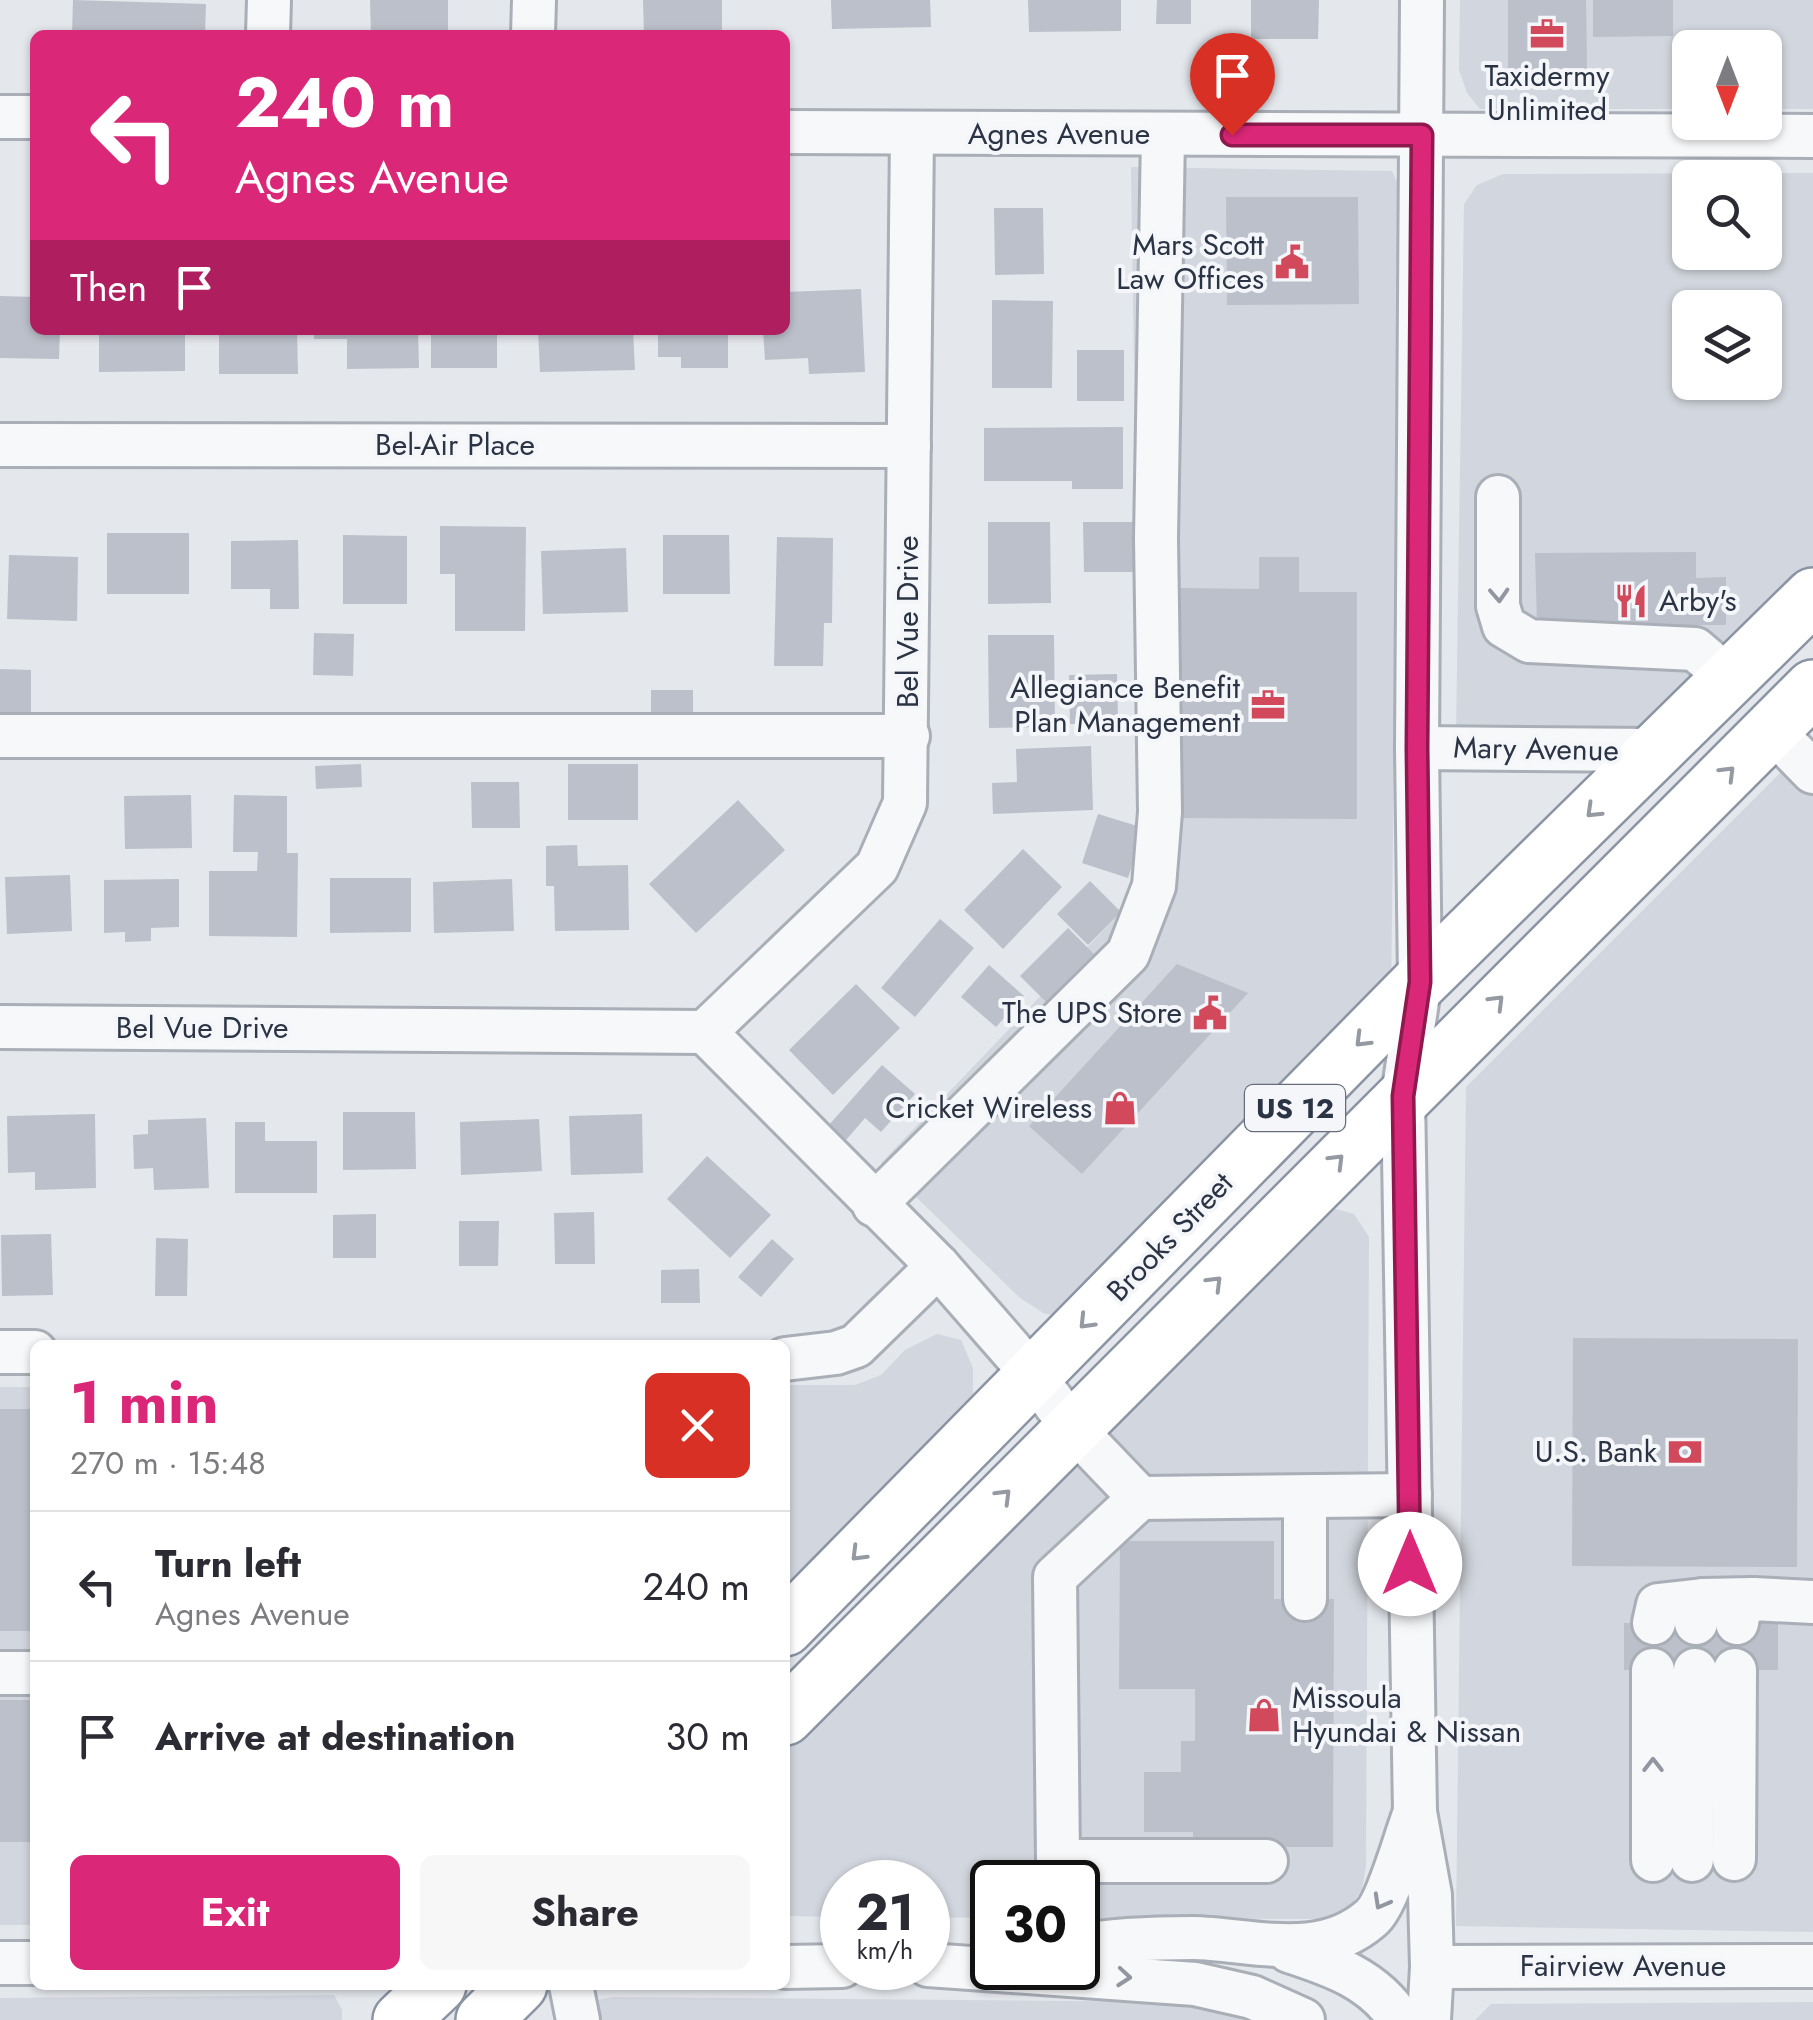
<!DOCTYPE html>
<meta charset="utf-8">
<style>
body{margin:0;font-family:Jost,sans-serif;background:#f7f7f7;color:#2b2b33;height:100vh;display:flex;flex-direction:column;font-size:38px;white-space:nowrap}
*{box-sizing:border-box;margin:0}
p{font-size:32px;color:#7c7c81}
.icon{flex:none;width:55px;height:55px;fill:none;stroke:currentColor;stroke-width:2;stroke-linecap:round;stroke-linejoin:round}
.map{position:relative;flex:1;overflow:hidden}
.sheet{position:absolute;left:30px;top:1340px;width:760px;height:650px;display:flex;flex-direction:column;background:#fff;border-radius:15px;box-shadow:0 2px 8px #0004}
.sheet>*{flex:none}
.banner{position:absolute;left:30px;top:30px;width:760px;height:305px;border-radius:15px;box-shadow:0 2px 8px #0004;background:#db2777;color:#fff;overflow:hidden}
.needle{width:65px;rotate:180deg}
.fabs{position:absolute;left:1672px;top:30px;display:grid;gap:20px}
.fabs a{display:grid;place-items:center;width:110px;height:110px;border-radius:15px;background:#fff;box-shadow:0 2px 8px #0004;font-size:50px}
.speed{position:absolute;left:820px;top:1860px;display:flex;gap:20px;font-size:50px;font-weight:700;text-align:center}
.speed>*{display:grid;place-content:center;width:130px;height:130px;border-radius:50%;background:#fff;box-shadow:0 2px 8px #0004;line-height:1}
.speed small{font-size:25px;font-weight:400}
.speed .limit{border:5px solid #111;border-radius:15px;background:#fff;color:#111}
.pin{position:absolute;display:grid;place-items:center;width:85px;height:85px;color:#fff;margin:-102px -42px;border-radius:50% 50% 50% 0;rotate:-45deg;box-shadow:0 0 10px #0007}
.pin .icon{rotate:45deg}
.me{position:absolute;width:110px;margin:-55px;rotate:0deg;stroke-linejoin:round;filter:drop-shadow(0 0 8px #0008)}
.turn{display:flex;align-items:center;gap:35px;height:210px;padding:0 40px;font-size:45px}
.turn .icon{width:130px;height:130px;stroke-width:2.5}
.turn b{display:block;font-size:70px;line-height:85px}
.then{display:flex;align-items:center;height:95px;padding:0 40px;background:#0003;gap:20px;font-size:38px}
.round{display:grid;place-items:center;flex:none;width:105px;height:105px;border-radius:15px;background:#f7f7f7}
.head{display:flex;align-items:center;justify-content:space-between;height:170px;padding:0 40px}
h1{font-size:60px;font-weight:700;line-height:75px;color:#db2777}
.primary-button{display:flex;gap:20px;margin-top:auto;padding:20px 40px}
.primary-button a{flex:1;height:115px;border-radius:15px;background:#db2777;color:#fff;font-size:40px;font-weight:700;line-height:115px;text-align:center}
.primary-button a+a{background:#f7f7f7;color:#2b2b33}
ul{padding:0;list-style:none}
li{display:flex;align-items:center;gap:30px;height:150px;padding:0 40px;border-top:2px solid #e1e1e2}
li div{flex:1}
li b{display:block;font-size:38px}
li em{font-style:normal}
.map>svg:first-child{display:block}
.built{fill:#d2d6de;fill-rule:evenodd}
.building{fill:#bbc0ca}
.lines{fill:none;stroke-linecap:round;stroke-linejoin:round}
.minor-casing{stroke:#a9aeb7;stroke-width:48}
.highway-casing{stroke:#8b94a3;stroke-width:60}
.minor{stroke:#f7f8fa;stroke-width:42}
.highway{stroke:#fff;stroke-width:55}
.oneway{stroke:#9196a0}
.oneway2{stroke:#959aa2}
.route-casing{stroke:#8e194d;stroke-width:25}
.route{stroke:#db2777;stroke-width:18}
.labels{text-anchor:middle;stroke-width:8;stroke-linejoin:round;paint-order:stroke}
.shield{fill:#f4f6f9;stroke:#676e7b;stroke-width:2.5}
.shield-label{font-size:28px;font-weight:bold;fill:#2b3445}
.poi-label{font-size:30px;fill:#2b3445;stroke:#f4f6f9;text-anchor:end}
.street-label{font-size:30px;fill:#2b3445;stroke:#f4f6f9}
</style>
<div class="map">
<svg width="1813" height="2020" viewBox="0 0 1813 2020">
<rect width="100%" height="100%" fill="#e4e7ec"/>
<g class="built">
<path d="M1460,0h353v109h-48v-61h-75v61h-210l-13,-16 -8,-23z"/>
<path d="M1131,167l261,4 9,20 -10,806 -316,319 -30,-2 -25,-16 -139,-135 240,-251 12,-21 8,-34z"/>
<path d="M1813,173v408l-155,158 -202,-4 8,-531 13,-19 26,-11zM1690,178h75v74h-75zM1690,308h75v74h-75z"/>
<path d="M1813,740v1192l-357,-6 10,-839z"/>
<path d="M1332,1208l22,6 15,23 -3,629 -4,23 -12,18 -24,12 -248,-1v-36h-86v36l-64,-1v-35h-86v35l-57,-1v-178z"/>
<path d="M937,1334l24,6 12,28v42l-188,187v-212h70l26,-10 24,-25z"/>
<rect x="0" y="1387" width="35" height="538"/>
<path d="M334,1995l8,15v10h-342v-22z"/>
<path d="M613,1997l576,5 69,18h-668l6,-20z"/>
<path d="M1813,2002v18h-338l16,-16z"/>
</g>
<g class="building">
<path d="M73,0l133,4 -1,31h-133z"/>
<path d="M370,0h78v35h-77z"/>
<path d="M643,0h79v35h-78z"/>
<path d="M831,0h99l1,27 -99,2z"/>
<path d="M1028,0h93v31l-92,1z"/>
<path d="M1157,0h34v24h-35z"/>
<path d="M1251,0h68l-1,39h-67z"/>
<path d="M1508,0h78l1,69 -79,1z"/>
<path d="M1593,0h80v36l-80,1z"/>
<path d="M1226,197h132l1,107 -132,1z"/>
<path d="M994,208h49l1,66 -49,1z"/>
<path d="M861,289l4,83 -56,2 -1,-16 -43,2 -2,-30h22v-38z"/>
<path d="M0,296l35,1v33h25l-1,29 -59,-1z"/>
<path d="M992,300l61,1 -1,87h-60z"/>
<path d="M99,330h86v41l-86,1z"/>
<path d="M219,330h78l1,44h-79z"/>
<path d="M314,330h104l1,38 -72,1v-30h-33z"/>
<rect x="431" y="330" width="66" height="38"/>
<path d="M538,330h95l2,40 -95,2z"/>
<path d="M658,330h70v38h-47v-11h-23z"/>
<rect x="1077" y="350" width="47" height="51"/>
<path d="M1123,427v62h-51v-8h-88v-53z"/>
<path d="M988,522h62l1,81 -63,1z"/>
<path d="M1083,522h53v50h-52z"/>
<path d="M440,526l86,1 -1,104h-70v-57h-15z"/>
<rect x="107" y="533" width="82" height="61"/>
<path d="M343,535l64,1v68h-64z"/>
<path d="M663,535h66l1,59h-67z"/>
<path d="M777,537l56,1 -1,85h-8l-1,43h-49z"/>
<path d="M298,540l1,69h-29v-20h-39v-48z"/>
<path d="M626,548l2,64 -85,2 -2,-63z"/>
<path d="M1696,552v26l30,-1v48h-189l-2,-72z"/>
<path d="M9,555l69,2 -1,64 -70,-2z"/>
<path d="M1259,557h40v35h58v227l-177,-1v-230l79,1z"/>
<path d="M314,633l40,1 -1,42 -40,-1z"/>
<path d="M988,635h66l1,92 -66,1z"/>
<path d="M0,669l31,1v43h-31z"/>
<path d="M1117,674l1,49 -48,1 -1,-49z"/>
<path d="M651,690h42v31l-42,-1z"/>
<path d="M1091,746l2,64 -100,4 -1,-31 25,-1 -1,-33z"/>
<path d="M361,764l1,23 -46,2 -1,-23z"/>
<rect x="568" y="764" width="70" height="56"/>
<path d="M471,782h48l1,46h-48z"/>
<path d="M191,795l1,53 -67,1 -1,-53z"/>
<path d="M234,795l53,1v57h11l-1,84 -88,-1v-65h48l1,-19h-25z"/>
<path d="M738,800l47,50 -89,83 -47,-49z"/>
<path d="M1098,814l46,14 -16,50 -46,-15z"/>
<path d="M577,845l1,21 50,-1 1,65 -74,1 -1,-45h-8v-40z"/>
<path d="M1023,849l39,38 -59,62 -39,-39z"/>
<path d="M70,875l2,56 -65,3 -2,-57z"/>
<path d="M330,878h81v54l-81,1z"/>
<path d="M179,879v48l-28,1v13l-26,1v-10l-21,1v-53z"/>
<path d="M512,879l2,52 -80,2 -1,-51z"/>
<path d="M1090,881l31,31 -33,33 -31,-31z"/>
<path d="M940,919l34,29 -59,69 -34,-29z"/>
<path d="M1068,928l26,26 -48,48 -26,-26z"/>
<path d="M1177,964l71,29 -166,181 -53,-48z"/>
<path d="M989,965l35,31 -28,31 -35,-30z"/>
<path d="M856,984l44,44 -67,67 -44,-45z"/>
<path d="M882,1065l33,29 -34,38 -16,-14 -19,22 -17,-15z"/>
<path d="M343,1112h72l1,57 -73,1z"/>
<path d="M95,1114l1,74 -61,2v-18l-27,1 -1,-57z"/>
<path d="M642,1114l1,59 -72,2 -2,-59z"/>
<path d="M206,1118l3,70 -55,2 -1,-22 -19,1 -1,-34 15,-1v-14z"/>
<path d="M539,1119l3,52 -81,4 -1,-53z"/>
<path d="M235,1122h30v19h52v52h-82z"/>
<path d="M707,1156l64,59 -41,43 -63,-59z"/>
<path d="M594,1212l1,52h-40l-1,-51z"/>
<path d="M376,1214v44h-43v-43z"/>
<path d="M459,1221h40l-1,45h-39z"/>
<path d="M51,1234l2,61 -51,1 -1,-61z"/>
<path d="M156,1238l32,1 -1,57h-32z"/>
<path d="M772,1239l22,20 -33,38 -23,-20z"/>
<path d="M699,1269l1,34h-39v-33z"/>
<path d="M1573,1338l225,1 -1,228 -225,-1z"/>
<rect x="0" y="1409" width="35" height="222"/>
<path d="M1120,1541h154v58h60l-1,248h-140v-15h-49v-60h37v-31h14v-52h-76z"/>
<rect x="1624" y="1623" width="154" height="47"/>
<rect x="0" y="1700" width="35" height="142"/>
</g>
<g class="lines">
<g class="minor-casing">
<g id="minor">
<path d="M1422,0l-5,748 3,234 -17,113 12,717 15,83 2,72 -3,53"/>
<path d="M268,35l1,-35"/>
<path d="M533,35l1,-35"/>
<path d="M0,117h35"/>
<path d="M785,132l1028,4"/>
<path d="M0,445l909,1"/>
<path d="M1498,497v109l6,20 25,15 166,8 34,29"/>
<path d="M1771,729l42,43"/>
<path d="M0,736h908"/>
<path d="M1417,748l238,2"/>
<path d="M0,1027l705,5 172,-165 28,-64 7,-669"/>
<path d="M705,1032l233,234 96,110 38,51 68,71 270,-3"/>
<path d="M874,1205l254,-251 26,-68 6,-74 -4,-274 7,-403"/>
<path d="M0,1352h35"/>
<path d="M785,1359l51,-6 20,-7 82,-80"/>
<path d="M1140,1498l-85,79 3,284h208"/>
<path d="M1305,1498v101"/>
<path d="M1654,1623l4,-18 45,-5"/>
<path d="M1696,1623l2,-16 5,-7 50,-1"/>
<path d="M1737,1623l2,-13 14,-11 60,3"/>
<path d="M1653,1670v190"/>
<path d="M0,1673h35"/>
<path d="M1734,1859l1,-189"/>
<path d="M1692,1860l3,-190"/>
<path d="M1078,1946c38,-7 76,-8 115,-8 59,1 127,25 178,-20 17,-14 34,-81 44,-106"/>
<path d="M1289,1951c43,14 85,28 111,69"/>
<path d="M0,1963h35"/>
<path d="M928,1965l267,19 57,13 51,23"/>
<path d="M785,1967l57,-1"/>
<path d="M1432,1967l381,-1"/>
<path d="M571,1985l7,35"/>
</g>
</g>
<g class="highway-casing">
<g id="highway">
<path d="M785,1628l635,-646 393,-386"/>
<path d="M785,1717l1028,-1029"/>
<path d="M401,2020l37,-35"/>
<path d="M484,2020l35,-35"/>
</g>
</g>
<use href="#minor" class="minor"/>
<use href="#highway" class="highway"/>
</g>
<defs><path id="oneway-chevron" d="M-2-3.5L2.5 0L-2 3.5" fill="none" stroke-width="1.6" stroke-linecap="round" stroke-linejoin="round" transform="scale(2.5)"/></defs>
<g class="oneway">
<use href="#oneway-chevron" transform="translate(1499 595) rotate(87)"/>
<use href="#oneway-chevron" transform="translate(1653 1765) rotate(-90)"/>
<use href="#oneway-chevron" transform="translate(1381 1902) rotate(119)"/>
<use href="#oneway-chevron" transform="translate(1124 1977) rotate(5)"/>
</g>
<g class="oneway2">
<use href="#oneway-chevron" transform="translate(1728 773) rotate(-45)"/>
<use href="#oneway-chevron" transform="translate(1593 811) rotate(136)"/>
<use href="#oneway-chevron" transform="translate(1497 1002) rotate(-45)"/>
<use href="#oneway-chevron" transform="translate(1362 1040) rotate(135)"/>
<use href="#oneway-chevron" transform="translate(1337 1161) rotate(-45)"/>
<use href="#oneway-chevron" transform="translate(1215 1283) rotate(-45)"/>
<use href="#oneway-chevron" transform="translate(1086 1322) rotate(134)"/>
<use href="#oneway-chevron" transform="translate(1004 1496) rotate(-45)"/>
<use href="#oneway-chevron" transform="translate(858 1554) rotate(135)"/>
</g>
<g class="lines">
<g class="route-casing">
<path id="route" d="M1232,135h190l-5,613 3,234 -17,114 7,468"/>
</g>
<use href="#route" class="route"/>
</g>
<defs>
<g id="office-bare" transform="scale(2.7)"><path d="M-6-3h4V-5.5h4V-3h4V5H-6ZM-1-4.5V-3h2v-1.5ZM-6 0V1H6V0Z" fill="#d1495b" stroke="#f4f6f9" stroke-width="2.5" paint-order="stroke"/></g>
<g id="civic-bare" transform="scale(2.7)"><path d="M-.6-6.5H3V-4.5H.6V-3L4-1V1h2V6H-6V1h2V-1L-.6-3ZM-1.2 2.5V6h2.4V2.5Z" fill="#d1495b" stroke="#f4f6f9" stroke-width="2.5" paint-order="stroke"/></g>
<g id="restaurant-bare" transform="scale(2.7)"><path d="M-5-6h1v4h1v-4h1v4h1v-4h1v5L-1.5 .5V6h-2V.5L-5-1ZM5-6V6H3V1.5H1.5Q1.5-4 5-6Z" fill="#d1495b" stroke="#f4f6f9" stroke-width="2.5" paint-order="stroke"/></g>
<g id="shop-bare" transform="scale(2.7)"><path d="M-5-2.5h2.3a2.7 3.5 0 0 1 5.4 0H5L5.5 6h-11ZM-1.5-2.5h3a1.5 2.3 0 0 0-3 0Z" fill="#d1495b" stroke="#f4f6f9" stroke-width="2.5" paint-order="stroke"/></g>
<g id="bank-bare" transform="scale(2.7)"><path d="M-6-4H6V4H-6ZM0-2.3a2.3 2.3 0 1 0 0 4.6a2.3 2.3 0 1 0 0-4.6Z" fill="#d1495b" stroke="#f4f6f9" stroke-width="2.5" paint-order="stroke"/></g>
</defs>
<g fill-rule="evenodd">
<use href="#office-bare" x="1547" y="34"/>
<use href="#civic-bare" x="1292" y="262"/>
<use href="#restaurant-bare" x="1631" y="601"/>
<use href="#office-bare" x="1268" y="705"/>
<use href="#civic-bare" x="1210" y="1013"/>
<use href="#shop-bare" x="1120" y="1108"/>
<use href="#bank-bare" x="1685" y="1452"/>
<use href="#shop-bare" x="1264" y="1715"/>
</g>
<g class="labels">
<rect class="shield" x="1245" y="1085" width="100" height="46" rx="8"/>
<g class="shield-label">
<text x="1295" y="1118">US 12</text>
</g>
<g class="poi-label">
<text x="1547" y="86" text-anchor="middle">Taxidermy<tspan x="1547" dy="34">Unlimited</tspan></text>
<text x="1264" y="255">Mars Scott<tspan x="1264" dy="34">Law Offices</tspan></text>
<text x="1659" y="611" text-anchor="start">Arby's</text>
<text x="1240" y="698">Allegiance Benefit<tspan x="1240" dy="34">Plan Management</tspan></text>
<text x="1182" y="1023">The UPS Store</text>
<text x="1092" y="1118">Cricket Wireless</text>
<text x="1657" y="1462">U.S. Bank</text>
<text x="1292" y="1708" text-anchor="start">Missoula<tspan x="1292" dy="34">Hyundai &amp; Nissan</tspan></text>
</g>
<g class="street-label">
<text x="1059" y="144">Agnes Avenue</text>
<text x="455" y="455">Bel-Air Place</text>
<text transform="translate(908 622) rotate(-90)" y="10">Bel Vue Drive</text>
<text transform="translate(1536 749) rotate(1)" y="10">Mary Avenue</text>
<text x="202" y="1038">Bel Vue Drive</text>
<text transform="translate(1170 1237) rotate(-46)" y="10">Brooks Street</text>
<text x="1623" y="1976">Fairview Avenue</text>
</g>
</g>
</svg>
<div class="fabs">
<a><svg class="needle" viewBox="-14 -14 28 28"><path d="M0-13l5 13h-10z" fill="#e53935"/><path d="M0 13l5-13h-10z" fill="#7c7c81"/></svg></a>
<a><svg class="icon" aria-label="search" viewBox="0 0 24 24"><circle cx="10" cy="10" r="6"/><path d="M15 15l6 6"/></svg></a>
<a><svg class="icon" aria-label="layers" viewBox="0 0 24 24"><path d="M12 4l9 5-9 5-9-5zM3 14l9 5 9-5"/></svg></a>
</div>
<div class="speed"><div>21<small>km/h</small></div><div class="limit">30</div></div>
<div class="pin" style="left:1232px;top:135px;background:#d93025"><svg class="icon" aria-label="arrive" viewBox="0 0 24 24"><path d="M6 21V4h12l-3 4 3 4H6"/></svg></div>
<svg class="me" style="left:1410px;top:1564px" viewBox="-20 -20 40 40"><circle r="19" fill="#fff"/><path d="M0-13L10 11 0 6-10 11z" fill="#db2777"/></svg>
<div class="banner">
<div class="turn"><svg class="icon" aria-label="left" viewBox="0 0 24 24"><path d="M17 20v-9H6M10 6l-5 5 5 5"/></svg><div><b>240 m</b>Agnes Avenue</div></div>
<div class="then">Then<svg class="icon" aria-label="arrive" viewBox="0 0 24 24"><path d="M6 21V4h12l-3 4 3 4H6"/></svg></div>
</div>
<section class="sheet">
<div class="head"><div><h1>1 min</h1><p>270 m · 15:48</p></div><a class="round" style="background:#d93025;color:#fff"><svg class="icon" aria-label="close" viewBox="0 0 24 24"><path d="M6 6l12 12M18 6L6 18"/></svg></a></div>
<ul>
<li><svg class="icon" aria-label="left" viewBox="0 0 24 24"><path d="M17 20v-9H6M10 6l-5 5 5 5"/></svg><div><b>Turn left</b><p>Agnes Avenue</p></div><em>240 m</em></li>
<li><svg class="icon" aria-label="arrive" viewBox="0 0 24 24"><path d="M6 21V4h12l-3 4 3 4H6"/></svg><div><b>Arrive at destination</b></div><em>30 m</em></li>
</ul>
<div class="primary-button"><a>Exit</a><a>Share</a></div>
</section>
</div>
